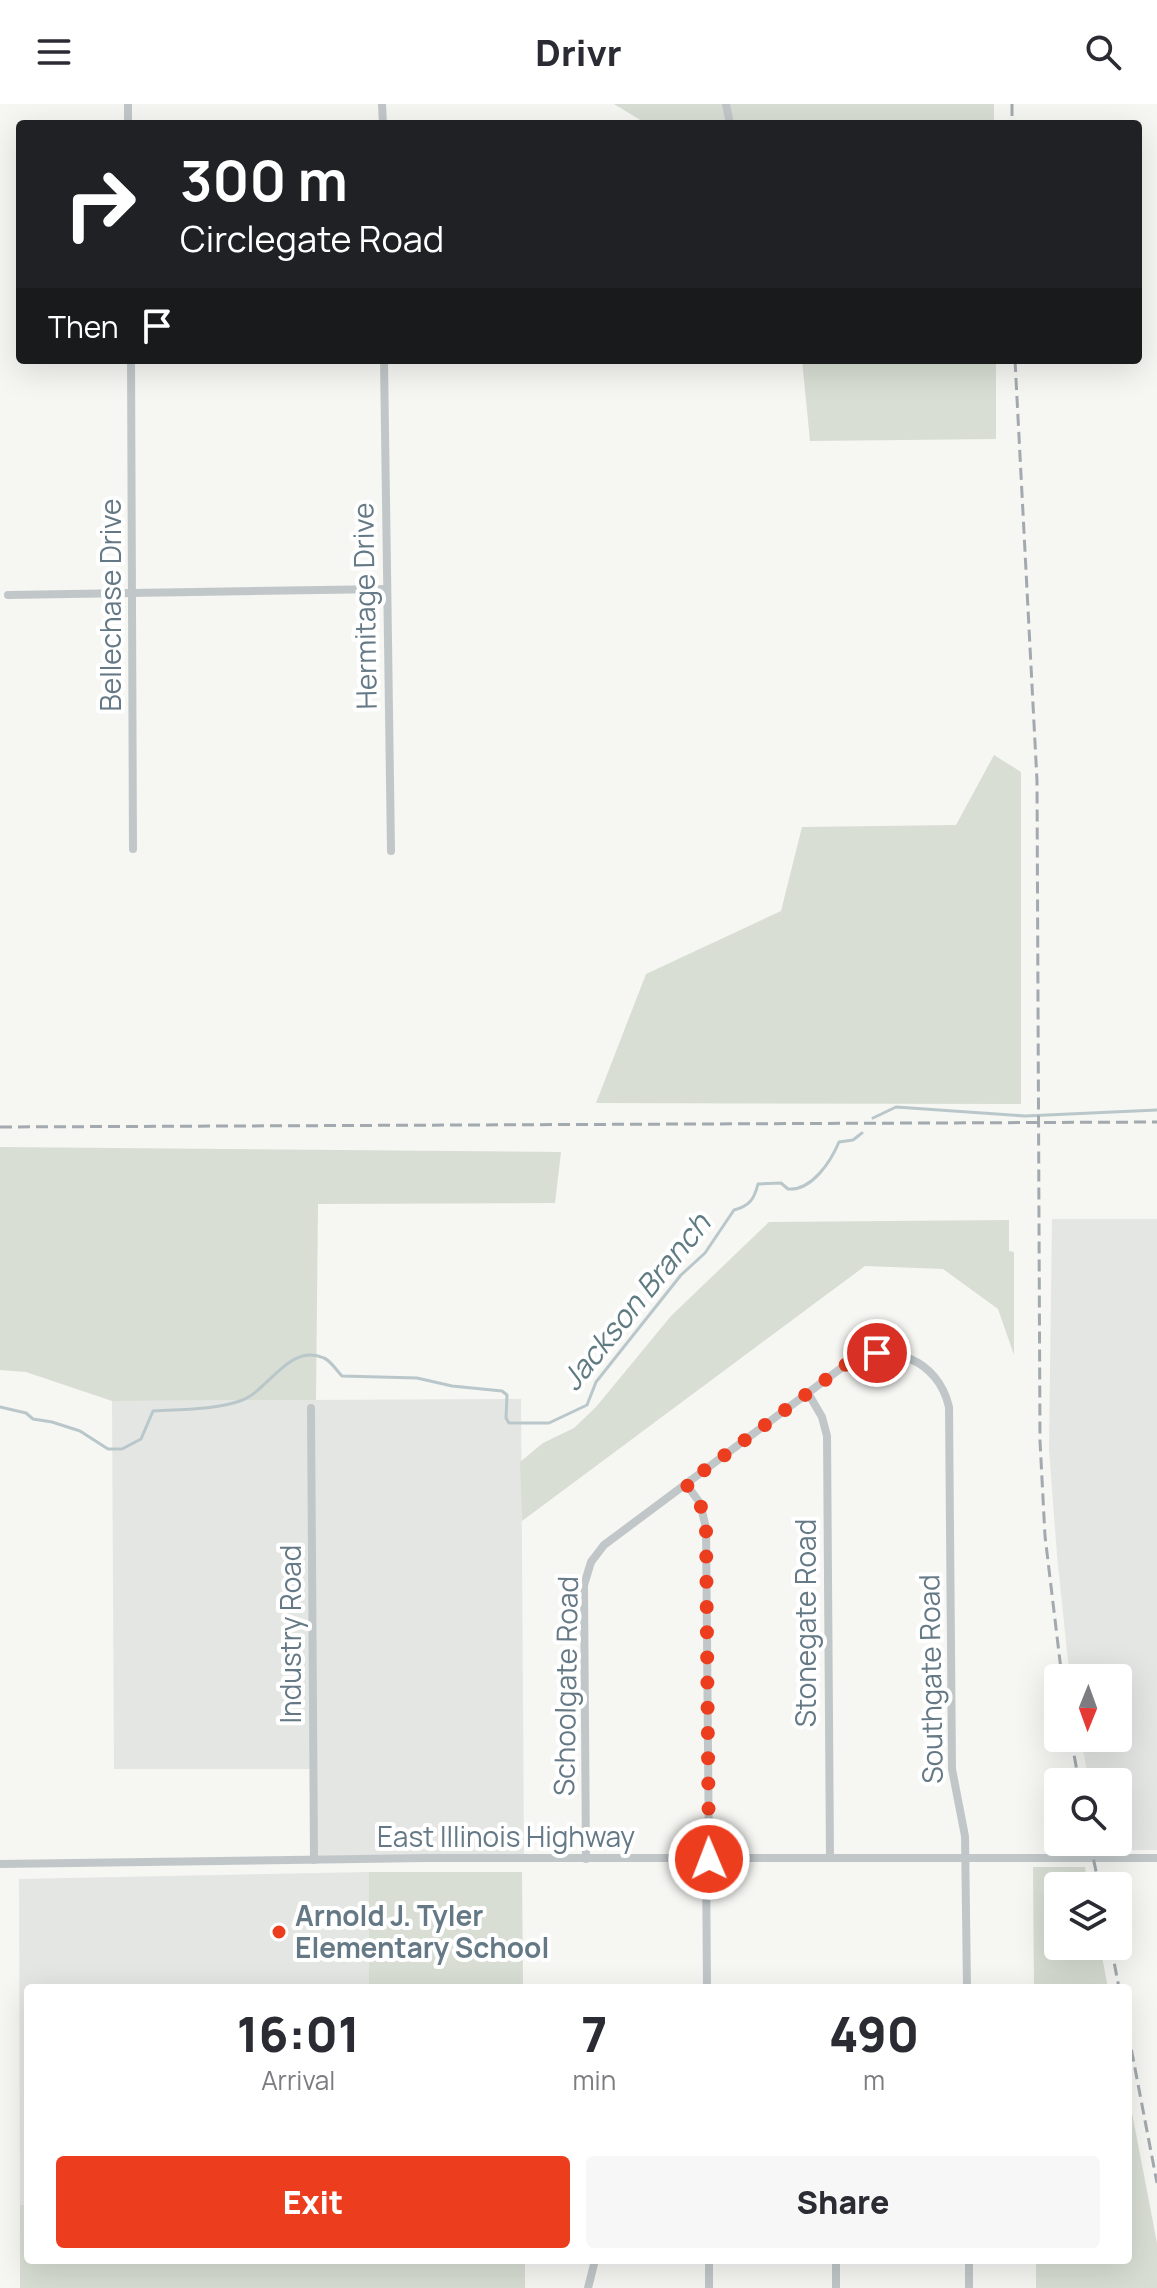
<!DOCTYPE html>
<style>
body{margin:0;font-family:Manrope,sans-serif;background:#f7f7f7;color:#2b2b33;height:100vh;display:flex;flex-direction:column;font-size:30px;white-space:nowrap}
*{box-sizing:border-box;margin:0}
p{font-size:26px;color:#7c7c81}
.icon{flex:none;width:44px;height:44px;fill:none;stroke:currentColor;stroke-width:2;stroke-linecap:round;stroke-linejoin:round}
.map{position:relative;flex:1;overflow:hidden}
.drawer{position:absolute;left:24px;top:1880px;width:1108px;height:280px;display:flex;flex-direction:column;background:#fff;border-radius:8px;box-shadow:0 8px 32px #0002}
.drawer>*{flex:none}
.guide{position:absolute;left:16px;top:16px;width:1126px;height:244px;border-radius:8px;box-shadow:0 8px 32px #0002;background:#202124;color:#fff;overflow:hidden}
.needle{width:52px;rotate:181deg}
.fabs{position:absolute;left:1044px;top:1560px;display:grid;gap:16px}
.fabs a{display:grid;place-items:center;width:88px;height:88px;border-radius:8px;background:#fff;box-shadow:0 8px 32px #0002;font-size:40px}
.pin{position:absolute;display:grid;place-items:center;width:68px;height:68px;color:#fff;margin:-34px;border:4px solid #fff;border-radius:50%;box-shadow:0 2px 8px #0007}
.me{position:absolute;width:88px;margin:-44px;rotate:359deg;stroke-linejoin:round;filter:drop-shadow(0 0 6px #0008)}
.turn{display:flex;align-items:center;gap:28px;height:168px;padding:0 32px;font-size:36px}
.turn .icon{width:104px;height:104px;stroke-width:2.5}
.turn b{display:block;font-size:56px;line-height:68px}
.then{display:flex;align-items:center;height:76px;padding:0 32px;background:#0003;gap:16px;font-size:30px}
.eta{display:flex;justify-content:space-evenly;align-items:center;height:136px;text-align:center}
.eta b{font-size:48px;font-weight:800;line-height:56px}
.button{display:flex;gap:16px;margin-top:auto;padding:16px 32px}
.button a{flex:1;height:92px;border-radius:8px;background:#ec3e1e;color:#fff;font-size:32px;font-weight:800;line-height:92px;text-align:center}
.button a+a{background:#f7f7f7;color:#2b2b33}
header{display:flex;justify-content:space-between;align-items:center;height:104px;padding:0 32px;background:#fff;font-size:36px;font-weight:800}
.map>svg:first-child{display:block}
.built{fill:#e4e6e4}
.green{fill:#d8ded4}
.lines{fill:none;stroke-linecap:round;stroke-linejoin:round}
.stream{stroke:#b9c7ca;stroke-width:3}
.minor{stroke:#c1c7c9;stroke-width:8}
.rail{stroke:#a2aaaf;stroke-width:3;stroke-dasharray:12 6;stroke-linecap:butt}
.route{stroke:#ec3e1e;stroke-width:14;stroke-dasharray:0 25.2}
.poi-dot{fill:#ec3e1e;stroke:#fff;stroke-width:3}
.labels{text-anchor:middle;stroke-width:8;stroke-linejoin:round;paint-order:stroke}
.street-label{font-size:28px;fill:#647985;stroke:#fff}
.poi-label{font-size:28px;font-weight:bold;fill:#647985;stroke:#fff;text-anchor:start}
.water-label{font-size:30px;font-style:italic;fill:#5f7b82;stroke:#fff}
</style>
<header><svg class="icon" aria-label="menu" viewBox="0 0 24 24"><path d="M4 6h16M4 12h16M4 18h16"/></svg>Drivr<svg class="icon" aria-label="search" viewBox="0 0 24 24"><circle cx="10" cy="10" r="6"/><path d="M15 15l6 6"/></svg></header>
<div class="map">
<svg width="1157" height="2184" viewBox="0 0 1157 2184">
<rect width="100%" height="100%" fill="#f6f6f3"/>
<g class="built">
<path d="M1052,1115h105v631h-57l-1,-8h19v-60h-29l-8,-44h37v-60h-47l-3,-17 -11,-106 -8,-106z"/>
<path d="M521,1295l3,456 -207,1 -1,-87h-202l-2,-368z"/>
<path d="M369,1768v116h-341v217h-8l-1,-326z"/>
</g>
<g class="green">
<path d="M614,0h380v20h-347z"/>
<path d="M802,256h194v79l-186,2z"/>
<path d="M994,651l27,17v332l-425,-1 50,-129 135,-63 21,-84 154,-2z"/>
<path d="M0,1043l561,5 -6,51 -237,1 -2,196 -204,1 -86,-29 -26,-2z"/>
<path d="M1009,1116v31l5,1v103l-16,-46 -55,-40 -78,-3 -343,255 -2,-59 23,-19 31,-15 22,-21 75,-91 98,-94z"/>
<path d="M1033,1763h52l3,19h-30v60h42l8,42h-74z"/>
<path d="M369,1768h153l1,116h-154z"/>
<path d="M1128,1988l29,151v45h-121v-28h92z"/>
<path d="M20,2101h8v55h497v28h-505z"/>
</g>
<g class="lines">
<g class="stream">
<path d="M873,1014l23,-11 129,9 132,-6"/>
<path d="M0,1303l26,6 7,6 19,3 28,9 28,18h14l19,-10 12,-28c29,-2 60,-1 87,-10 28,-9 49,-59 84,-43 7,3 13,13 18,18l75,2 35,8 50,5 5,4 -1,23 3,5h40l38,-18 9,-23 85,-107 24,-22 29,-43c15,-4 20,-10 24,-26l23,-1 7,6c24,2 43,-28 51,-47l14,-2 9,-7"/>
</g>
<g class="minor">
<path d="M128,0v20"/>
<path d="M382,0l1,20"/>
<path d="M726,0l4,20"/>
<path d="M131,256l2,489"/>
<path d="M384,256l7,491"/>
<path d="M8,491l378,-6"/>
<path d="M808,1289l14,24 5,19 3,422"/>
<path d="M311,1304l3,452"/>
<path d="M686,1380l14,19 6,25 3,331"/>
<path d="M706,1754l1,130"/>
<path d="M586,1755l-2,-274 7,-23 13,-17 244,-182c41,-22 90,-4 101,44l3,362 13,67 2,152"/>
<path d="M0,1760l427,-6h730"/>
<path d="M709,2156v28"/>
<path d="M836,2156v28"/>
<path d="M969,2156v28"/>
<path d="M588,2184l7,-28"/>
</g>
<g class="rail">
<path d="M1012,0v20"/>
<path d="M1015,256l22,421 3,660 5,95 17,142"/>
<path d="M0,1023l1157,-5"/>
<path d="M1071,1634l8,44"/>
<path d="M1090,1738l9,44"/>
<path d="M1111,1842l8,42"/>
<path d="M1128,1928l29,151"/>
</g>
</g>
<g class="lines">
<path class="route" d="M709,1755l-3,-331 -6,-25 -14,-19 162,-121 16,-8 13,-2"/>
</g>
<circle class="poi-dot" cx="279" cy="1828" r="8"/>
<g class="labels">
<g class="street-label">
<text transform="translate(111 501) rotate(-90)" y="10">Bellechase Drive</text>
<text transform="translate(365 502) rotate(-91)" y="10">Hermitage Drive</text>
<text transform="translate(806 1519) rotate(-90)" y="10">Stonegate Road</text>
<text transform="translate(291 1530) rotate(-90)" y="10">Industry Road</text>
<text transform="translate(931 1575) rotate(-91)" y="10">Southgate Road</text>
<text transform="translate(566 1582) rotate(-89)" y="10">Schoolgate Road</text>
<text x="506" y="1743">East Illinois Highway</text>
</g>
<g class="poi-label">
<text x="295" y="1822">Arnold J. Tyler<tspan x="295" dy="32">Elementary School</tspan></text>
</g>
<g class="water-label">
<text transform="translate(636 1198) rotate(-51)" y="10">Jackson Branch</text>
</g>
</g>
</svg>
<div class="fabs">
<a><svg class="needle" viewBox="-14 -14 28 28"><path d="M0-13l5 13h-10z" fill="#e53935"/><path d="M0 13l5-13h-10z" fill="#7c7c81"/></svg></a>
<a><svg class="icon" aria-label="search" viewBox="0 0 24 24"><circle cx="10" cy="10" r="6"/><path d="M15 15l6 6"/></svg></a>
<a><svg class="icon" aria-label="layers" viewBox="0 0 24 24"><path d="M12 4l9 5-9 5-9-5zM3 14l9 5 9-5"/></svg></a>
</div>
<div class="pin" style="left:877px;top:1249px;background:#d93025"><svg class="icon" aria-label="arrive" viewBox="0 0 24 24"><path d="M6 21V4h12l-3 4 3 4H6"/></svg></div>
<svg class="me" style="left:709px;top:1755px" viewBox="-20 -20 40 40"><circle r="17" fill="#ec3e1e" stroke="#fff" stroke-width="3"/><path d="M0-11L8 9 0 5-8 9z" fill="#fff"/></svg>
<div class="guide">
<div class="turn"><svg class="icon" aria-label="right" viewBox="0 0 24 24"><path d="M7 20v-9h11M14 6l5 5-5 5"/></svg><div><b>300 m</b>Circlegate Road</div></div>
<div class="then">Then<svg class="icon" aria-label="arrive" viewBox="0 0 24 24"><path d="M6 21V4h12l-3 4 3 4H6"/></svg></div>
</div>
<section class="drawer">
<div class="eta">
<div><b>16:01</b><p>Arrival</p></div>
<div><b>7</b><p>min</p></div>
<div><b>490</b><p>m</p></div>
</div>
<div class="button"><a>Exit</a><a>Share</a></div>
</section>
</div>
